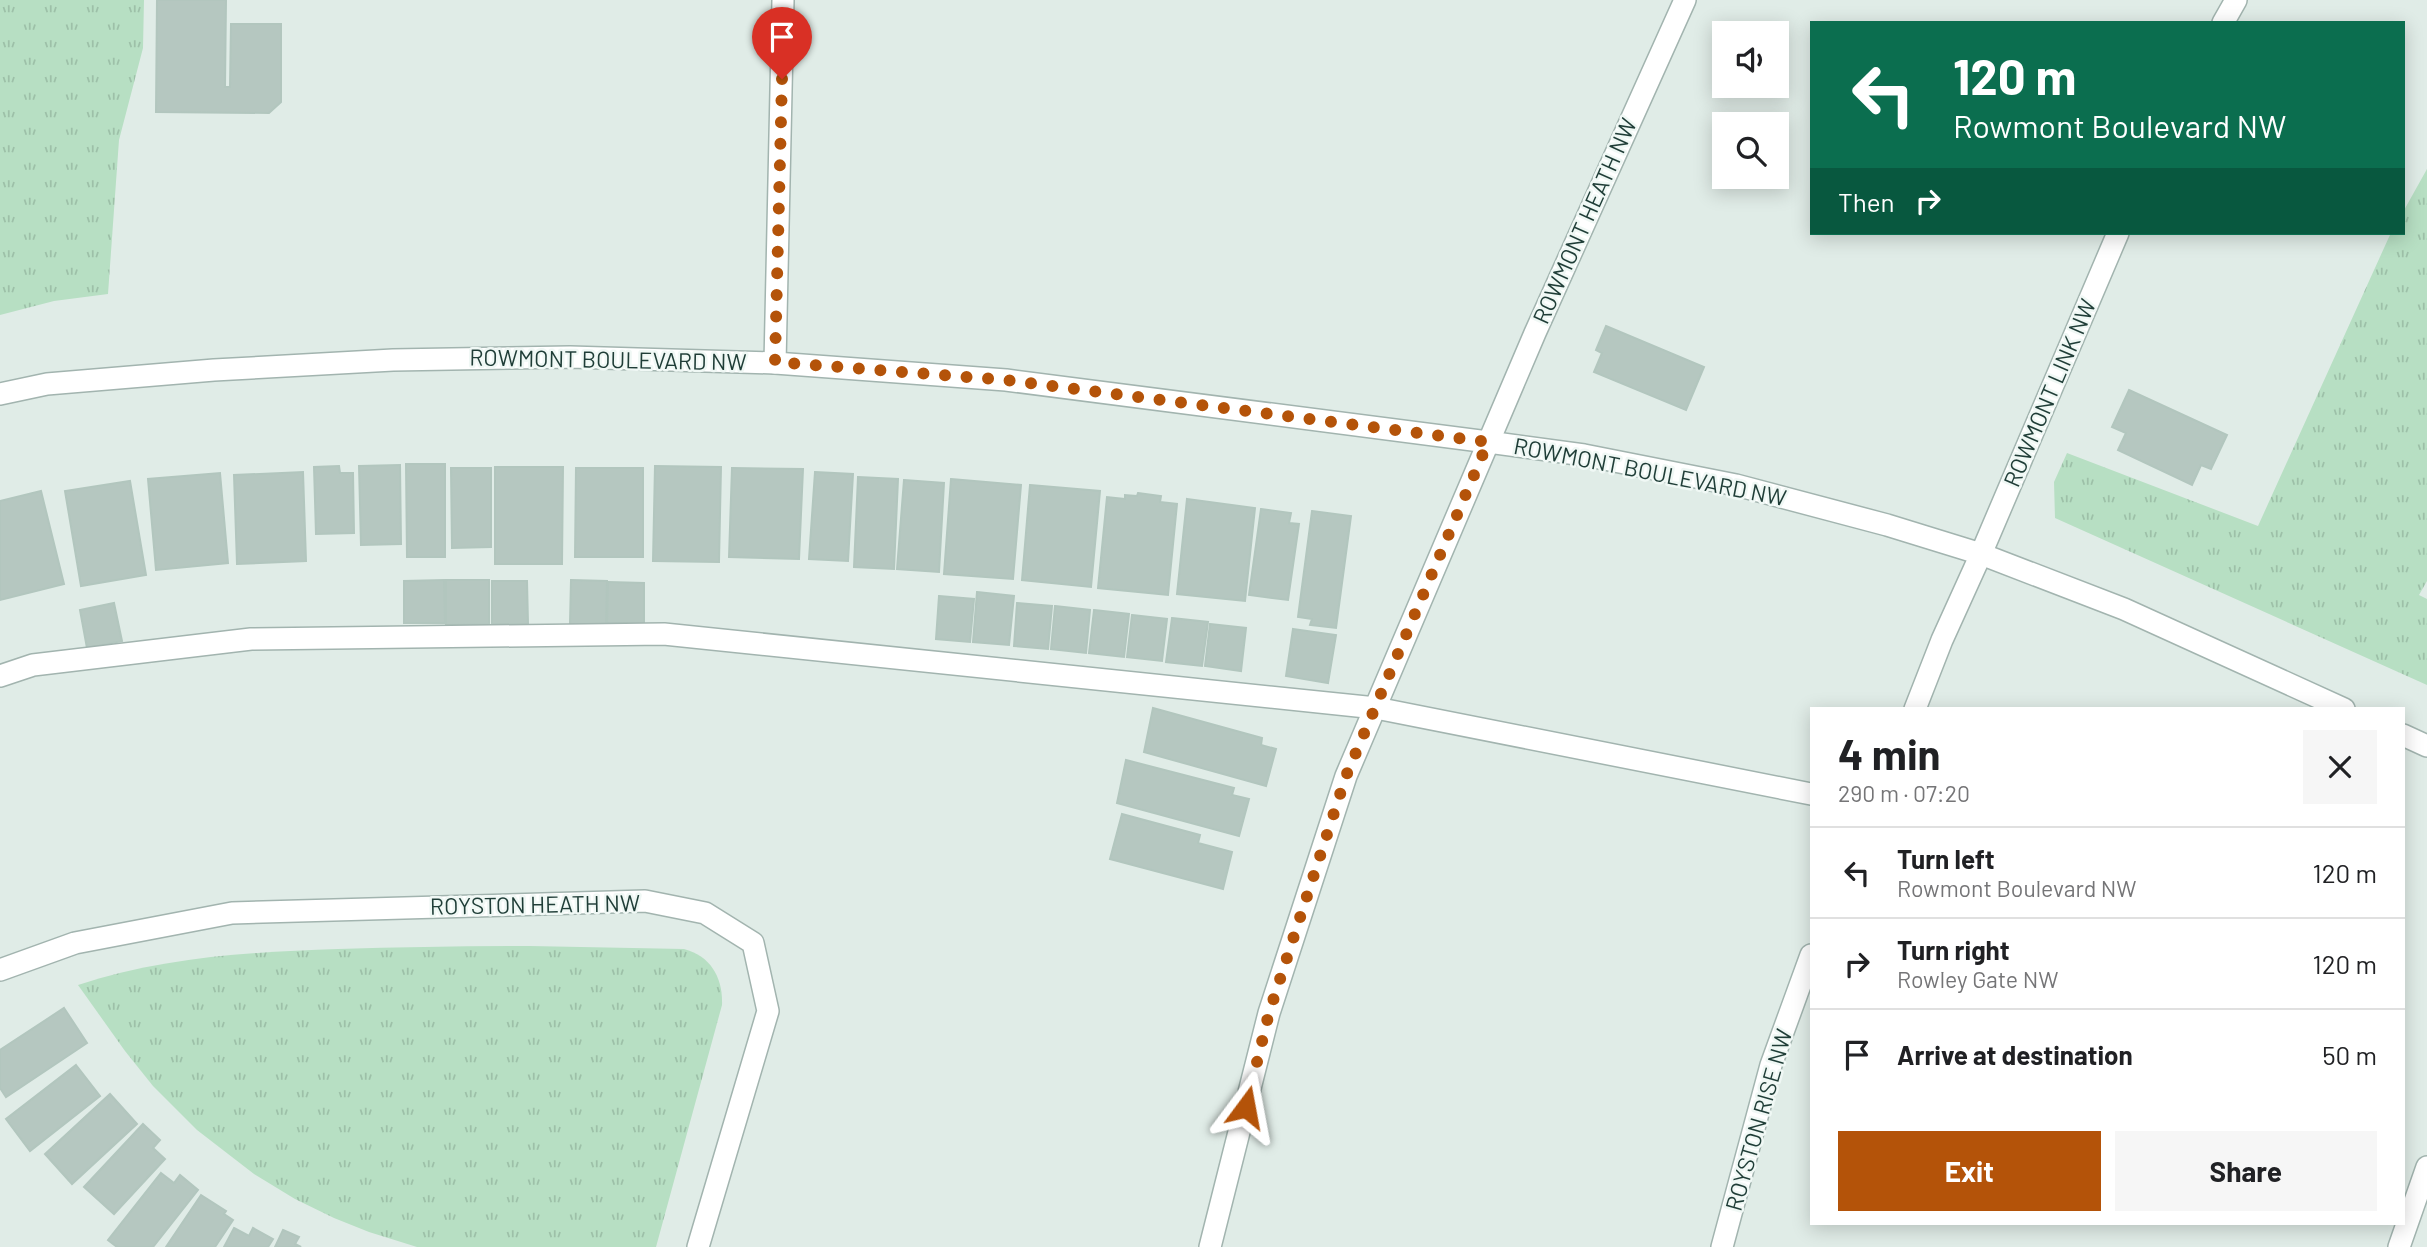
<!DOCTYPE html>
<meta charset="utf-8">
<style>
body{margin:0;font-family:Barlow,sans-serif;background:#f6f6f6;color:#202124;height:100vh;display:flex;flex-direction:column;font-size:26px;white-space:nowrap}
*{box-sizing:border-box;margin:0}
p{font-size:23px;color:#757577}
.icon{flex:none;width:38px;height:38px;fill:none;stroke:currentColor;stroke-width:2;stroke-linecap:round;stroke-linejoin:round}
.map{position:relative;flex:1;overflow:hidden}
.panel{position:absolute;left:1810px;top:707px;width:595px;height:518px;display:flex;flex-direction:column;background:#fff;border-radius:0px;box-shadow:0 4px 18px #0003}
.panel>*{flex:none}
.banner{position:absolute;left:1810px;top:21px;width:595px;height:214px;border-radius:0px;box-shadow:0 4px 18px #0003;background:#0b6e4f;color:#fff;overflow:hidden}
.buttons{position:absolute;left:1712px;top:21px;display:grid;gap:14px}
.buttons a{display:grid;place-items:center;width:77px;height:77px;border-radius:0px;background:#fff;box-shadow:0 4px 18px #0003;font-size:35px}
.pin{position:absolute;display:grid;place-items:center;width:60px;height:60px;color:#fff;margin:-72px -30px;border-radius:50% 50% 50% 0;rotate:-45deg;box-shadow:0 0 7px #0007}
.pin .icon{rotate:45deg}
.me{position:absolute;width:77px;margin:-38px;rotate:13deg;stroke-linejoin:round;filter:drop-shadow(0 0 5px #0008)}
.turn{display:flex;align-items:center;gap:24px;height:147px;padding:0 28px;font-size:32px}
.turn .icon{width:91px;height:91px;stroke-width:2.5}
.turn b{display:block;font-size:49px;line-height:60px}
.then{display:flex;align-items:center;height:66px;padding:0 28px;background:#0003;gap:14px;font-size:26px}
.round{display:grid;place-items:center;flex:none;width:74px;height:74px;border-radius:0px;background:#f6f6f6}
.head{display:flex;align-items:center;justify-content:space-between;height:119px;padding:0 28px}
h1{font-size:42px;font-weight:700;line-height:52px}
.action{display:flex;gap:14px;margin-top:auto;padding:14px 28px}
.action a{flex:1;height:80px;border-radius:0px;background:#b45309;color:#fff;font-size:28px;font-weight:700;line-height:80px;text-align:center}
.action a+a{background:#f6f6f6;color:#202124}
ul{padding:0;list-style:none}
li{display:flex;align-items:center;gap:21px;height:91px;padding:0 28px;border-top:2px solid #e0e0e0}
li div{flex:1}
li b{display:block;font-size:26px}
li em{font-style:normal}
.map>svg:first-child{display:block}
.park{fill:url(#park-tufts)}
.building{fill:#b5c7c0;stroke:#b2c6be;stroke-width:2}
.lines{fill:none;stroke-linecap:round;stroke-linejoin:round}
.lane-casing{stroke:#a2b4af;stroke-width:24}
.street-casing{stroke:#a2b4af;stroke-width:24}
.lane{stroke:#fff;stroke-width:21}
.street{stroke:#fff;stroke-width:21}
.route{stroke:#b45309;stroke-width:12;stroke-dasharray:0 21.6}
.labels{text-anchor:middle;stroke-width:5;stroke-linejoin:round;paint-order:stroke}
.street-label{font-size:23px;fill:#1f3d37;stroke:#f0f8f5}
</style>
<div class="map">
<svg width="2427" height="1247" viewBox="0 0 2427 1247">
<defs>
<pattern id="park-tufts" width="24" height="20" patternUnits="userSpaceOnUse" patternTransform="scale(1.75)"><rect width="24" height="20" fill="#b7dfc3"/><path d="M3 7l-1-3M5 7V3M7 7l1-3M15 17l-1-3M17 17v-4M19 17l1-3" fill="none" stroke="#9dc0a8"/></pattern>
</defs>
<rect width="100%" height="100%" fill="#e0ece7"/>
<g class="park">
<path d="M0,0h144l-1,48 -24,92 -11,154 -54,7 -54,14z"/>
<path d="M2427,169v412l-8,14 8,4v86l-372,-167 -1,-36 13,-29 191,73 131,-289 2,-4h12v-21z"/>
<path d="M530,946l154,3c27,7 39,29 38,56l-66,242h-239l-48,-15 -35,-14 -39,-19 -41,-25 -57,-44 -44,-44 -28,-35 -47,-66c84,-28 172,-33 260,-36 64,-2 128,-3 192,-3z"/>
</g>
<g class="building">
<path d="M157,0h69l-1,87h5l1,-63h50v78l-12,11 -113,-1z"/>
<path d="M1606,326l98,41 -18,43 -92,-38 8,-19 -6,-3z"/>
<path d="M2129,390l98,45 -16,34 -10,-4 -9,20 -74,-35 8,-17 -14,-6z"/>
<path d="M406,464h39v93h-38z"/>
<path d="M400,465l1,79 -40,1 -2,-79z"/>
<path d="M339,466l1,7h13l1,60 -38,1 -2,-67z"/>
<path d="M655,466l66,1 -2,95 -66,-1z"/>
<path d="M495,467h68l-1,97h-67z"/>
<path d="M451,468h40v79l-39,1z"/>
<path d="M576,468h67v89h-68z"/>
<path d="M732,468l71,1 -4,90 -70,-2z"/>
<path d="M303,472l3,89 -69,3 -3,-89z"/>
<path d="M815,472l38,2 -5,87 -39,-2z"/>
<path d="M220,473l8,90 -72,7 -8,-91z"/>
<path d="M858,477l40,2 -4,90 -40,-2z"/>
<path d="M951,479l70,6 -8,94 -69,-5z"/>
<path d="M904,480l40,3 -5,89 -42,-3z"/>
<path d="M130,481l16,94 -65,11 -16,-95z"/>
<path d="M1030,485l70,6 -9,96 -69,-7z"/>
<path d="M41,491l23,93 -64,16v-99z"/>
<path d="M1138,493l23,3 -1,6 17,2 -9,91 -70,-7 9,-91 18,2v-4l12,1z"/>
<path d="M1187,499l68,9 -10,93 -68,-7z"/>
<path d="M1261,509l30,4 -2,10 10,1 -11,76 -39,-5z"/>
<path d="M1312,511l39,5 -15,112 -26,-3 2,-6 -14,-2z"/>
<path d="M444,580l1,43h-41v-42z"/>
<path d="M446,580h43v44l-43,1z"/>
<path d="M571,580l36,1 -1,44 -36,-1z"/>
<path d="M492,581h35l1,43h-36z"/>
<path d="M608,582l36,1v41l-37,-1z"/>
<path d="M977,592l37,4 -5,49 -36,-3z"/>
<path d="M939,596l35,3 -4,43 -34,-3z"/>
<path d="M114,603l8,38 -35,7 -7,-38z"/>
<path d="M1017,603l35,3 -4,43 -34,-3z"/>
<path d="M1055,606l35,4 -4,43 -35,-4z"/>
<path d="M1094,610l35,4 -5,43 -35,-4z"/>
<path d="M1132,615l35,4 -5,42 -35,-4z"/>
<path d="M1172,618l36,4 -6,44 -36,-4z"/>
<path d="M1210,624l36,4 -5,43 -36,-5z"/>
<path d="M1293,629l43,6 -8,48 -42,-7z"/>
<path d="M1153,708l109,30 -1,7 15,4 -10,37 -122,-34z"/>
<path d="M1126,760l108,28 -2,7 17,4 -10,37 -122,-33z"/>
<path d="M1122,814l78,21 -2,8 34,9 -9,37 -113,-30z"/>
<path d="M64,1008l23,35 -81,54 -6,-9v-38z"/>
<path d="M76,1065l24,31 -70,55 -24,-32z"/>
<path d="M110,1094l27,30 -65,60 -27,-30z"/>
<path d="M143,1124l17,16 -7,8 12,11 -51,55 -30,-27z"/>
<path d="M161,1173l13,10 6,-8 18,15 -45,57h-36l-9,-7z"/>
<path d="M201,1195l25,16 -2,3 9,6 -18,27h-49z"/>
<path d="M234,1228l15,8 4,-8 20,11 -5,8h-44z"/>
<path d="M283,1230l16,7 -4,7 6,3h-26z"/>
</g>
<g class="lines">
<g class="lane-casing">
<path id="lane" d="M0,676l33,-11 218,-26 413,-5 712,74 435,86"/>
</g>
<g class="street-casing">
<g id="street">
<path d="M2223,23l13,-23"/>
<path d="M775,363l8,-363"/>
<path d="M0,394l47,-10 167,-14 179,-10 177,-3 205,6 231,17 482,62 96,13 152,30 151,40 94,29 143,55 220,100"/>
<path d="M1915,709l27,-69 39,-86 137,-321"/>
<path d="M2403,735l24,11"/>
<path d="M0,970l75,-27 157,-30 413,-12 60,12 48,30 15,68 -70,236"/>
<path d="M1210,1247l59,-234 77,-237 189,-443 150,-333"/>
<path d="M1722,1247l49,-182 40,-110"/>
<path d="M2399,1247l28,-80"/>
</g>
</g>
<use href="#lane" class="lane"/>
<use href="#street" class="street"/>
</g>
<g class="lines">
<path class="route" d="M782,79l-7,283 231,18 482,62 -142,334 -77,237 -23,94"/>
</g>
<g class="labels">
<g class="street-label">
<text transform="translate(1585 221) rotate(-66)" y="8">ROWMONT HEATH NW</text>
<text transform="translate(608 360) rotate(1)" y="8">ROWMONT BOULEVARD NW</text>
<text transform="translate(2050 393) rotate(-67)" y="8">ROWMONT LINK NW</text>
<text transform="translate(1650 472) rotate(11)" y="8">ROWMONT BOULEVARD NW</text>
<text transform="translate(535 905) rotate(-1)" y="8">ROYSTON HEATH NW</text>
<text transform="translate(1759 1120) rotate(-74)" y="8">ROYSTON RISE NW</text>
</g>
</g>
</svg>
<div class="buttons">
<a><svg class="icon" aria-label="sound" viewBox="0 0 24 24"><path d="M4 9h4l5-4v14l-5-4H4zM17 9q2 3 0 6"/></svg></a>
<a><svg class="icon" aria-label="search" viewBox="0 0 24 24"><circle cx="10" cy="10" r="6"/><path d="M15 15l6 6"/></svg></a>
</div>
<div class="pin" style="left:782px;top:79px;background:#d93025"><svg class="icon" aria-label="arrive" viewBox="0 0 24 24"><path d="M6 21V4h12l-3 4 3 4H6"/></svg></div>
<svg class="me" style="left:1246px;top:1107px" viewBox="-20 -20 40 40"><path d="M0-17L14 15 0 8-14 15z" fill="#b45309" stroke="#fff" stroke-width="4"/></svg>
<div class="banner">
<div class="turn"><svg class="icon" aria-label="left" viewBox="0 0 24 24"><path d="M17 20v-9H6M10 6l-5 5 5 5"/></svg><div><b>120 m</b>Rowmont Boulevard NW</div></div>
<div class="then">Then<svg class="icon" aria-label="right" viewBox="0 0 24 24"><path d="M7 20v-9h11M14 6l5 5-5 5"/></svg></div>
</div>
<section class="panel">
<div class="head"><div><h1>4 min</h1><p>290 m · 07:20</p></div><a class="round"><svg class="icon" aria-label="close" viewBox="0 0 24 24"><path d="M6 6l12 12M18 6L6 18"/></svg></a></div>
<ul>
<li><svg class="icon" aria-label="left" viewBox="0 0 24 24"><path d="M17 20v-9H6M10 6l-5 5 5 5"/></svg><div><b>Turn left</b><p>Rowmont Boulevard NW</p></div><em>120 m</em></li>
<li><svg class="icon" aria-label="right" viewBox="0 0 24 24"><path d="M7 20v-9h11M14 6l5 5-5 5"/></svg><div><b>Turn right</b><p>Rowley Gate NW</p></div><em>120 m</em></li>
<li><svg class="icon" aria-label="arrive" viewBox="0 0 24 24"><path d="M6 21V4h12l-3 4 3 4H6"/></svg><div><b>Arrive at destination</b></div><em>50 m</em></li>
</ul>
<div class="action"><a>Exit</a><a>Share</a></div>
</section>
</div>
